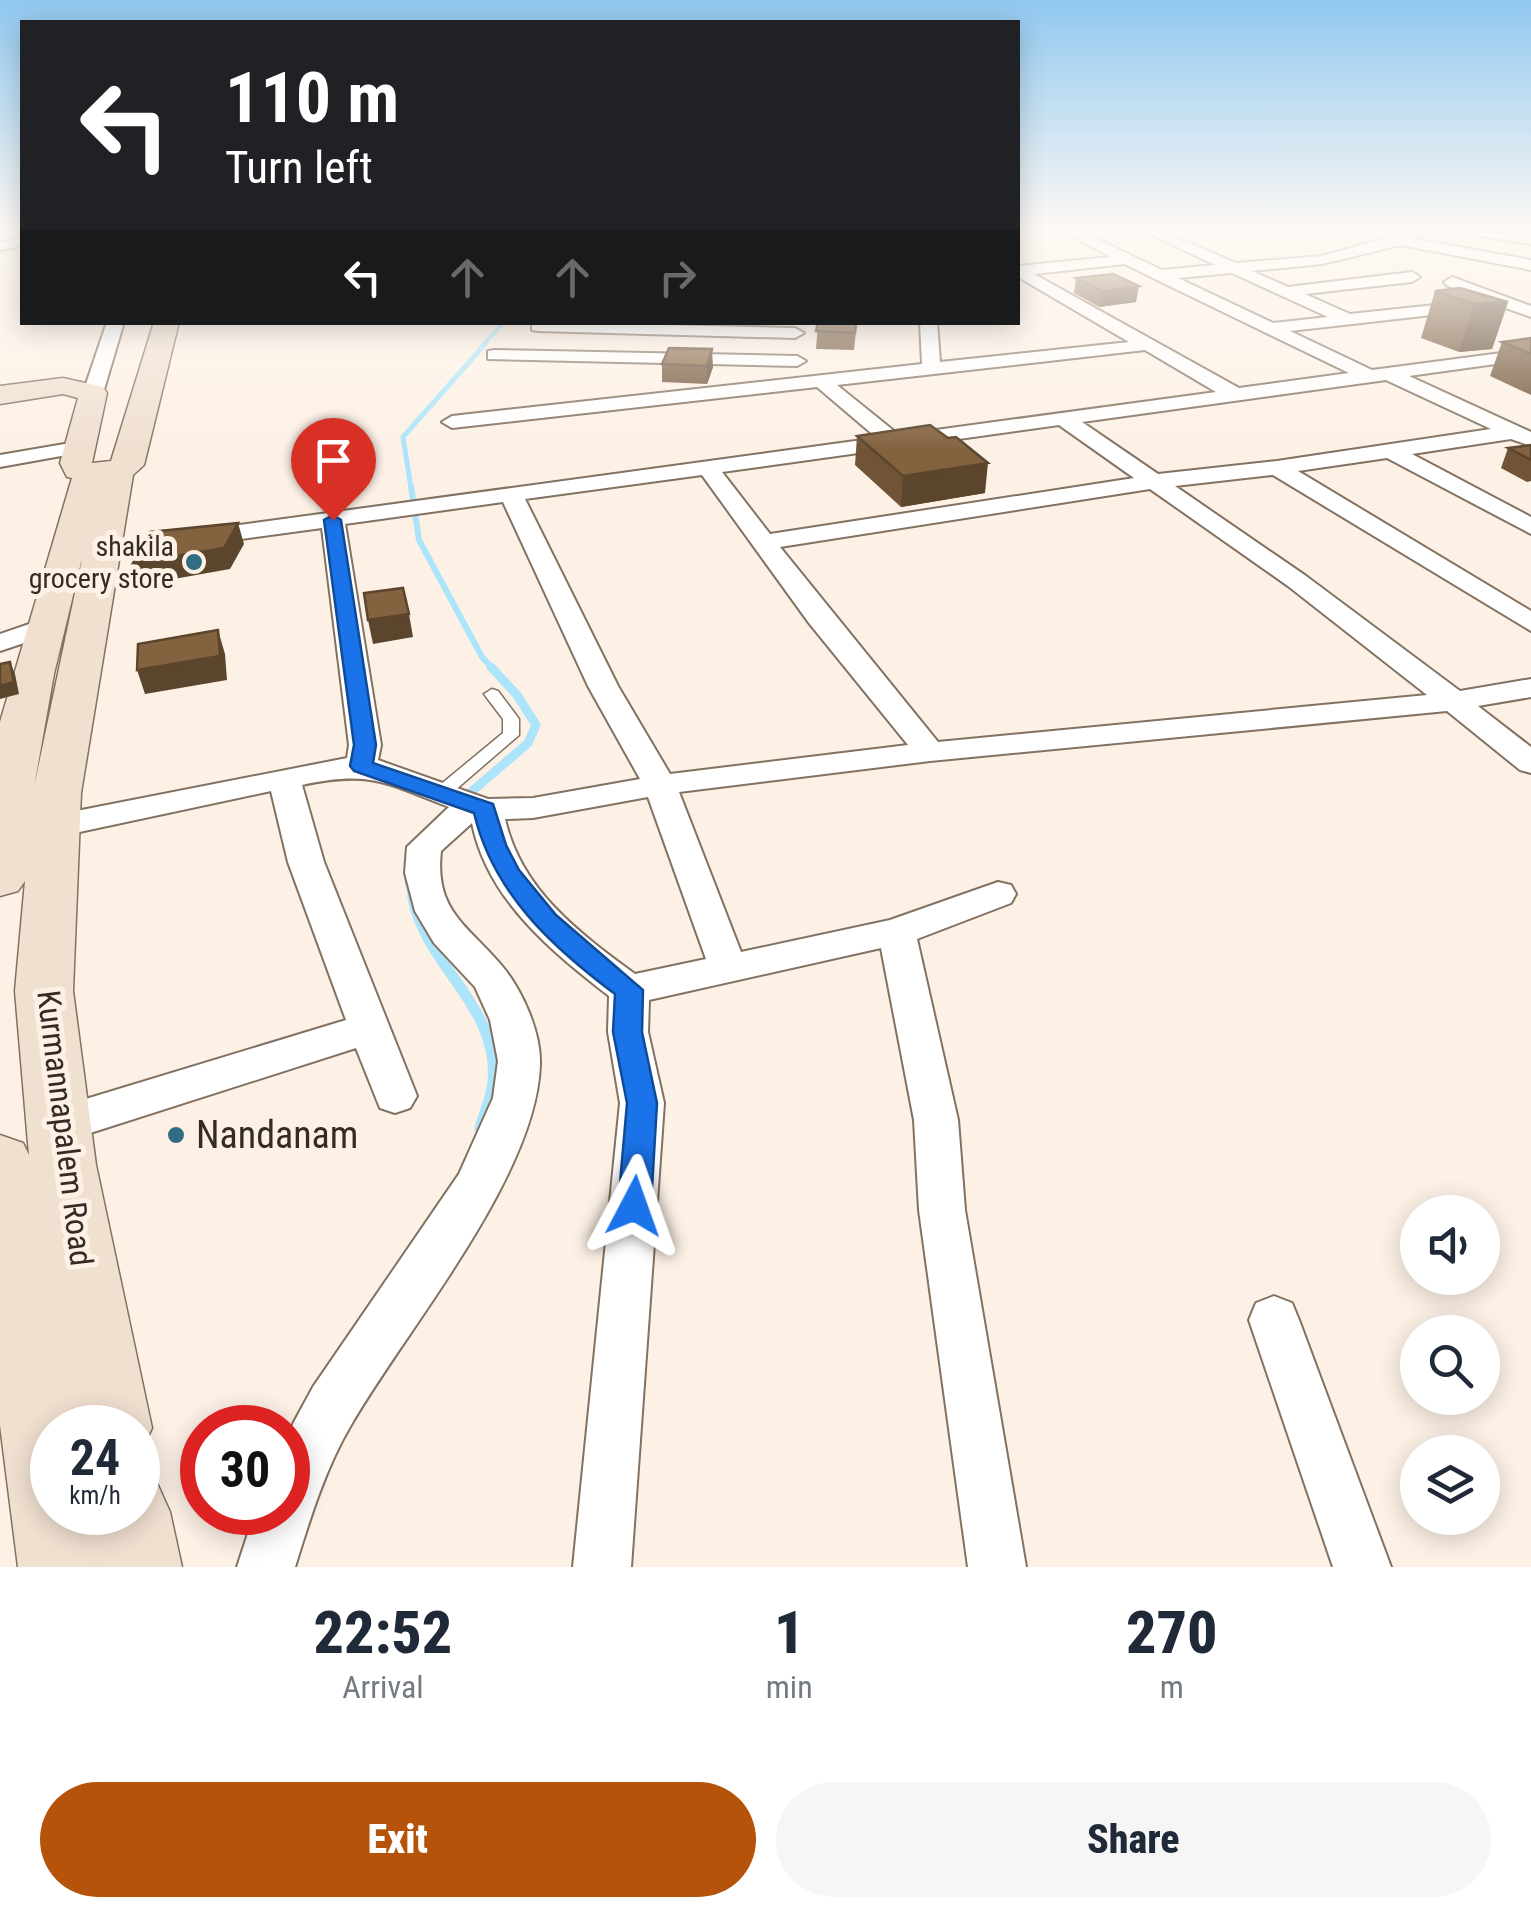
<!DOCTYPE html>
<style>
body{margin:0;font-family:"Roboto Condensed",sans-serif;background:#f6f6f7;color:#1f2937;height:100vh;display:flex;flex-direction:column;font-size:38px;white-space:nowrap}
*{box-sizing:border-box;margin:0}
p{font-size:32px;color:#747a83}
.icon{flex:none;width:55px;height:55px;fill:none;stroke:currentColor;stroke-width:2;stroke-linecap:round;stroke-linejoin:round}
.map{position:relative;height:1567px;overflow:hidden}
.side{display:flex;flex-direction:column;background:#fff;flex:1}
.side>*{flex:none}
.banner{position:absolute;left:20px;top:20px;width:1000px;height:305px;border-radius:0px;box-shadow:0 5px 25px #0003;background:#202124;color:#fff;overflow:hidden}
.fabs{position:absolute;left:1400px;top:1195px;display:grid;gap:20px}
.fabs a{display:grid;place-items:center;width:100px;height:100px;border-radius:50%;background:#fff;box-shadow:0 5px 25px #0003;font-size:50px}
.speed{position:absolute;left:30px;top:1405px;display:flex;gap:20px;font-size:50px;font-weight:700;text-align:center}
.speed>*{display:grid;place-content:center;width:130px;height:130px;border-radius:50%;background:#fff;box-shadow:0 5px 25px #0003;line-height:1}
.speed small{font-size:25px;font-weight:400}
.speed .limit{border:15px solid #d22;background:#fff;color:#111}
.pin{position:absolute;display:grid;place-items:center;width:85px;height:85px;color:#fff;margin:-102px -42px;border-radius:50% 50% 50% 0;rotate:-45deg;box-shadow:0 0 10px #0007}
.pin .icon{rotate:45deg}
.me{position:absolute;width:110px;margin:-55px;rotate:4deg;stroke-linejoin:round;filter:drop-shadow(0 0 8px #0008)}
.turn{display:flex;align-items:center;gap:35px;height:210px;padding:0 40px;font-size:45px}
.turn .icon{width:130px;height:130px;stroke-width:2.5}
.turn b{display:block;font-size:70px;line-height:85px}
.lanes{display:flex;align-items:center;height:95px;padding:0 40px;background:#0003;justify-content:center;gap:50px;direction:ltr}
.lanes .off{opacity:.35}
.eta{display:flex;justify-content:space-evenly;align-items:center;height:170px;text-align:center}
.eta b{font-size:60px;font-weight:800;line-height:70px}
.cta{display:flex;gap:20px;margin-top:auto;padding:20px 40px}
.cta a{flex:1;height:115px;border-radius:60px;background:#b45309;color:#fff;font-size:40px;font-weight:800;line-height:115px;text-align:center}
.cta a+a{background:#f6f6f7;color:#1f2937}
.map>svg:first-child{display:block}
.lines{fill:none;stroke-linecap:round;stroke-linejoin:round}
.stream-far4{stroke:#ace5fb;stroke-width:4}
.stream-far3{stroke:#ace5fb;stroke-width:5}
.stream-far2{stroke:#ace5fb;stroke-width:6}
.stream-far1{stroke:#ace5fb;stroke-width:9}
.stream{stroke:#ace5fb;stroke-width:11}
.lane-casing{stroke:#837161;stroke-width:3}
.street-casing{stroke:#837161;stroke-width:4}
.secondary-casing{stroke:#837161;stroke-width:3}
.lane{fill:#fff;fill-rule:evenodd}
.street{fill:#fff;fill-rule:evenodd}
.secondary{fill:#f0e0d0;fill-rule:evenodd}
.wall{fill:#715437}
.shaded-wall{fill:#5c452d}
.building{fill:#836240;stroke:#5c452d;stroke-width:2.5}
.route{fill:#1a73e8;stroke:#114b97;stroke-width:2.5}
.poi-dot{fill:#306d83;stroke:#fdf1e6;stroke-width:4}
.labels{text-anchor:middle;stroke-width:10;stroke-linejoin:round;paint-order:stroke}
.far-poi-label{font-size:28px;fill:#332b24;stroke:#fdf1e6;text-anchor:end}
.street-label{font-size:32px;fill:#332b24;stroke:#fdf1e6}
.near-poi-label{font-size:38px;fill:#332b24;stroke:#fdf1e6;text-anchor:start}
</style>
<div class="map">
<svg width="1531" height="1567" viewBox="0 0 1531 1567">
<rect width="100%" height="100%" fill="#fdf1e6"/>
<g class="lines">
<path class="stream-far4" d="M483,345l21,-23"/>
<path class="stream-far3" d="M411,488l-8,-51 83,-94"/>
<path class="stream-far2" d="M411,486l8,54 63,117 12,13"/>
<g class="stream-far1">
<path d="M463,799l65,-56 8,-18 -19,-30 -26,-28"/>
<path d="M409,880l4,21"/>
</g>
<path class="stream" d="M413,898c13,69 87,108 80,184 -1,15 -9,31 -13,46"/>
<g class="lane-casing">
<path id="lane" d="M492,689l6,2 21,28v16l-73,63h-12l-3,-4 3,-4 69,-57v-14l-19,-25z"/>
</g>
<g class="street-casing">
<g id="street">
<path d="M1064,232h18l80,38 53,-5 -69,-33h18l72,31 86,-7 86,-24h15l-8,7 116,21v10l-130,-25 -79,19 -70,7 36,16 124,-15 8,5 -8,5 -107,12 45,20 132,-14 -36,-15 -2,-3 8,-5 79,29v11l-28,-10 -213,24 82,39 159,-21v10l-122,17 122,56v14l-20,-7 -99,15 119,63v17l-144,-76 -89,13 233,140v20l-258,-156 -98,11 131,90 154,115 71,-12v18l-53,9 53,41v26l-11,-3 -73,-59 -517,50 -251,31 62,160 149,-32 108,-38 13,3 5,9 -5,9 -94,36 41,181 7,90 61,357h-58l-49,-357 -5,-90 -33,-172 -232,52 -1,32 16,71 -33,464h-58l47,-464 -12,-71 1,-36c-58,-45 -122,-97 -137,-173l-31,28c-7,61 28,75 61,115 20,24 39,66 38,98 -3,112 -133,264 -189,361 -26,44 -41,94 -56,142h-58l18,-55h33v-76l6,-14 19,-35 146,-213 34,-76 5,-37 -8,-41 -15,-33 -41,-44 -19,-32 -10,-38 2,-26 42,-40c-64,-24 -77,-37 -147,-22l22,77 93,234 -7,12 -15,5 -15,-5 -24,-60 -297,95 -16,-5 -6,-13 6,-13 303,-92 -58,-158 -17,-71 -215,46 -12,-3 -5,-8 5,-8 12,-3 291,-57 2,-13 -27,-217 -243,33 -12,-7 12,-7 798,-109 -60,-51 -365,41 -10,-6 10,-6 470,-52 -2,-42h17l3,40 189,-20 -111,-65v-11l93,-9zM1125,264l28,14 196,95 -110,15 -205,-114zM1232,273l96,44 -55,6 -95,-45zM1145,350l71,42 -317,43 -62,-50zM1386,380l105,49 -214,32 -119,13 -76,-52zM1059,425l75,53 -364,56 -48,-62zM702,475l107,148 99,122 -238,29 -52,-88 -93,-187zM1150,489l138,97 139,109 -489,47 -158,-195zM503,502l85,184 52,93 -107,19 -45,1 -110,-39 3,-15 -36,-221zM648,797l58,162 -71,15c-56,-41 -114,-84 -130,-155l28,-1z"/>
<path d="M1472,232l59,4v8l-52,-8z"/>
<path d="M22,238v8l-22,4v-8z"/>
<path d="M107,322h17l-21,71 -10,6 -10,-6z"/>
<path d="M532,322l263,6 9,5 -9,5 -257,-7 -6,-1z"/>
<path d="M494,350l303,6 9,5 -9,5 -309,-7v-8z"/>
<path d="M82,441l11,6 -4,4 -89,16v-12z"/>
<path d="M41,620l14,8 -4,6 -51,17v-17z"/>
<path d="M1274,1296l18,7 7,17 92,247h-58l-84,-247 7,-17z"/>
</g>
</g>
<g class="secondary-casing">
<path id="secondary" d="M154,322h25l-35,143 -11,10 -52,318 -8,198 23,174 56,263 -14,29v-29h-86v84h86v-38l19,9 13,29 12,55h-164l-18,-142v-290l23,8 6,12 -14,-164 10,-110 -7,10 -18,5v-174l72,-244 -5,-1 -7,-14 18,-65 -15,-4 -63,10v-18l63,-8 40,9 4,6 -15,70 19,-2zM84,550l-50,237 20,-113z"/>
</g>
<use href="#lane" class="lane"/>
<use href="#street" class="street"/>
<use href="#secondary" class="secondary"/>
</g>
<g class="wall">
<path d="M1076,278l60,24 -37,5 -25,-14z"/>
<path d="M1435,291l73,11 -16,47 -33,3 -38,-14z"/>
<path d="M818,322h39l-3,28 -38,-1z"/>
<path d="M1531,338v57l-41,-19 12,-34z"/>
<path d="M662,364l51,3 -6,17 -45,-2z"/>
<path d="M857,436l128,57 -84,14 -46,-42z"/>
<path d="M1531,445v36l-4,1 -26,-14 7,-20z"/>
</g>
<g class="shaded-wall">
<path d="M1139,286l-3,16 -37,5 3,-16z"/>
<path d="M1508,302l-16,47 -33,3 15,-48z"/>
<path d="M712,349l1,18 -6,17v-18z"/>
<path d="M988,463l-3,30 -84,14 2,-31z"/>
<path d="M238,523l6,21 -14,25 -90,16 -7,-22z"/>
<path d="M409,614l4,23 -40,7 -5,-24z"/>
<path d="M218,630l7,24 2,26 -82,14 -8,-24z"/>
<path d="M10,662l5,12 4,20 -19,5v-13z"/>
</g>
<g class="building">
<path d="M1113,274l26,12 -37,5 -26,-13z"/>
<path d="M1460,288l48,14 -34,2 -39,-13z"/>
<path d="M818,322h38l-1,11 -39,-2z"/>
<path d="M1531,338v16l-29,-12z"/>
<path d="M669,348l43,1 -5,17 -45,-2z"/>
<path d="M930,425l18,13 8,-1 32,26 -85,13 -46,-40z"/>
<path d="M1531,445v15l-23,-12z"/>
<path d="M238,523l-14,25 -91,15 17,-31z"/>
<path d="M403,588l6,26 -41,6 -4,-27z"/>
<path d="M218,630l2,26 -83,14 1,-26z"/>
<path d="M10,662l4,20 -14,4v-22z"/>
</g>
<linearGradient id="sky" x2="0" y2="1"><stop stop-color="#90c8f0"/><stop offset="0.51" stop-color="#fef9f4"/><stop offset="1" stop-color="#fef9f4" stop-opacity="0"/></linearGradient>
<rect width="1531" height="451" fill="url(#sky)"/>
<path class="route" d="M333,515l8,5 35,225 -3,18 120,41 13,41 13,25 37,45 87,75 -1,42 15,71 -6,103 -5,10 -12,4 -11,-4 -5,-10 9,-103 -14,-71 2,-38c-63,-47 -122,-101 -141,-181l-120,-42 -4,-5 4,-21 -30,-225z"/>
<g class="poi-dot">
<circle cx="194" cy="562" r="10"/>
<circle cx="176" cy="1135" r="10"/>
</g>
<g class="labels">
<g class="far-poi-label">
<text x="174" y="556">shakila<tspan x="174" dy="32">grocery store</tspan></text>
</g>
<g class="street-label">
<text transform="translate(65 1128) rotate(83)" y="11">Kurmannapalem Road</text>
</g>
<g class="near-poi-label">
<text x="196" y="1148">Nandanam</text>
</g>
</g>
</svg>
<div class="fabs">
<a><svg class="icon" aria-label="sound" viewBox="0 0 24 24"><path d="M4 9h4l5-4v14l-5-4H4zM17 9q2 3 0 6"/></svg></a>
<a><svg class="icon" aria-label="search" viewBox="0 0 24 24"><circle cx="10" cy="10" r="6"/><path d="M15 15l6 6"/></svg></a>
<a><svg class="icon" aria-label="layers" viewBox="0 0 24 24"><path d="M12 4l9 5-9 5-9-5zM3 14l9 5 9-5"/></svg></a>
</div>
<div class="speed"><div>24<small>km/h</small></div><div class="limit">30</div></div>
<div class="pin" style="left:333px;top:520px;background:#d93025"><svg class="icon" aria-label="arrive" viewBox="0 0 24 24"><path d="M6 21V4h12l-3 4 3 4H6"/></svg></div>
<svg class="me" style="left:634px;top:1206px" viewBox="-20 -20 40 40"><path d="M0-17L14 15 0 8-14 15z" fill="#1a73e8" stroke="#fff" stroke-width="4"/></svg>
<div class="banner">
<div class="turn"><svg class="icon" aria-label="left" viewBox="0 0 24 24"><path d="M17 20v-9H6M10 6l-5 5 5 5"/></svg><div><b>110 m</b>Turn left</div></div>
<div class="lanes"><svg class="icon" aria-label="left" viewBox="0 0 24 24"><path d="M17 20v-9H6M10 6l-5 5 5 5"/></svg><svg class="icon off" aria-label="ahead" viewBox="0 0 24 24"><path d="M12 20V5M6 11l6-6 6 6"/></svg><svg class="icon off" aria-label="ahead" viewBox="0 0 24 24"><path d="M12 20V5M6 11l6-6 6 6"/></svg><svg class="icon off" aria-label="right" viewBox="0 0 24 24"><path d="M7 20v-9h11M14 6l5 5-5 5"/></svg></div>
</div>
</div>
<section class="side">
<div class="eta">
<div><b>22:52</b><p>Arrival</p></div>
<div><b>1</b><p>min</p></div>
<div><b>270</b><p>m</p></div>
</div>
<div class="cta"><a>Exit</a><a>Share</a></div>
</section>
